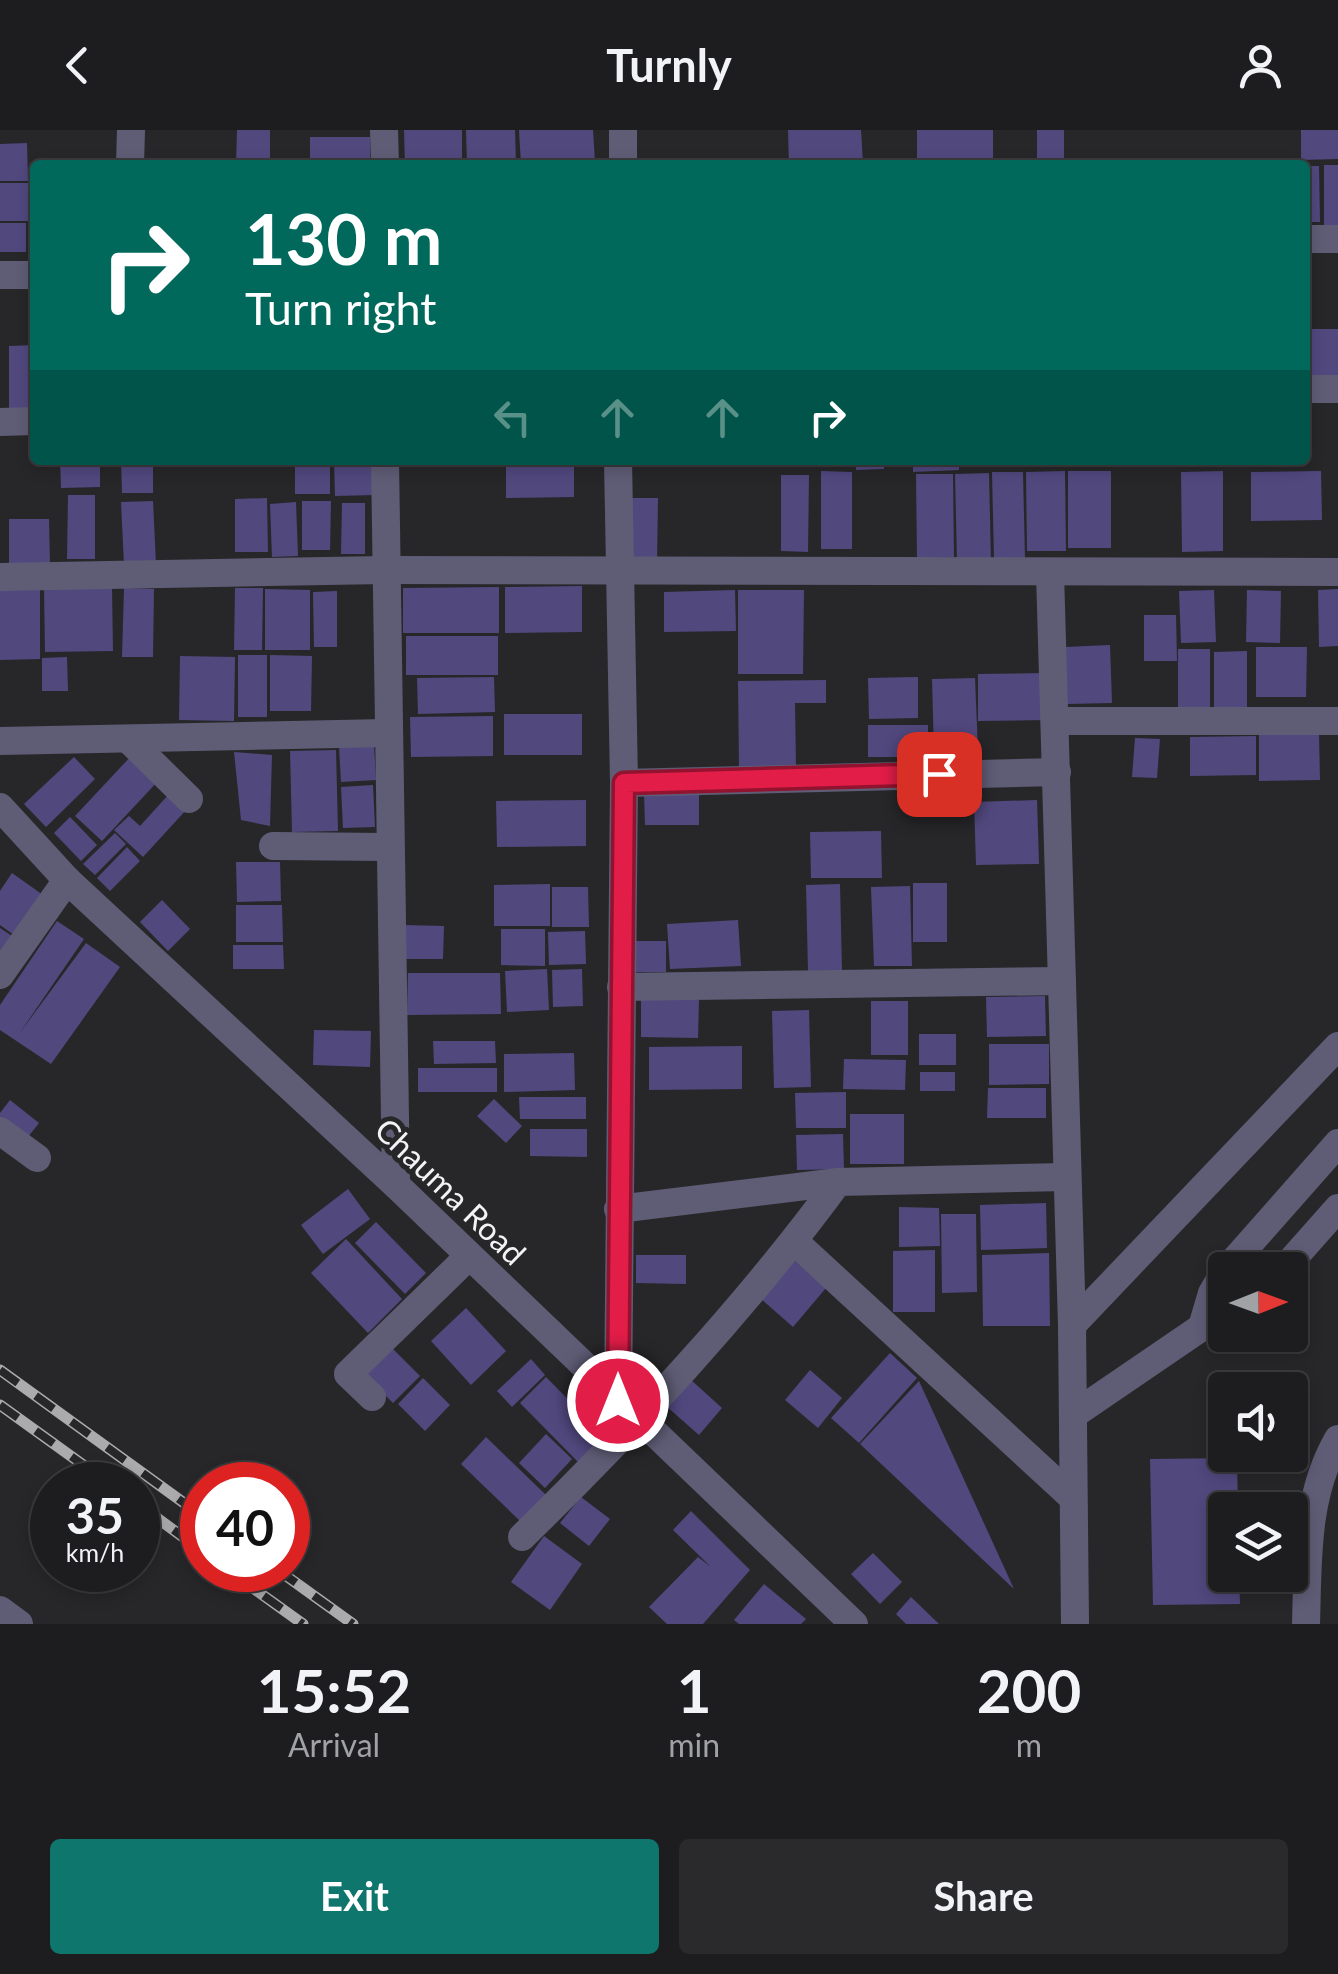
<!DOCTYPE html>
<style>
body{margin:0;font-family:Lato,sans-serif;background:#2a2a2d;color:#f1f3f6;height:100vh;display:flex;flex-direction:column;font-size:38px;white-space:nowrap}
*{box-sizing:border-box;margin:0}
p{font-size:32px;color:#a0a2a5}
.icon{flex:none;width:55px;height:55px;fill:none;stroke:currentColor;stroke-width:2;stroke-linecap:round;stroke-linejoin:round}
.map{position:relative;height:1494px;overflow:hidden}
.panel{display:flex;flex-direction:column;background:#1d1d20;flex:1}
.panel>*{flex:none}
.hud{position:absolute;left:30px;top:30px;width:1280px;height:305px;border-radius:10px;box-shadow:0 5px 15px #0003,0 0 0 2px #3b3b3e;background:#00695c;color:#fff;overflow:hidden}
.needle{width:65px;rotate:89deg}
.buttons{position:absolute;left:1208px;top:1122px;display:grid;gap:20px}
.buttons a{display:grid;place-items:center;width:100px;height:100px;border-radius:10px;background:#1d1d20;box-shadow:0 5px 15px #0003,0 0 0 2px #3b3b3e;font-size:50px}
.speed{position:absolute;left:30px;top:1332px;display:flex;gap:20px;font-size:50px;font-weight:700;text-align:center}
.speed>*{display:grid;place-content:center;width:130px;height:130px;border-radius:50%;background:#1d1d20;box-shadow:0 5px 15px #0003,0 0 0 2px #3b3b3e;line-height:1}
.speed small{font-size:25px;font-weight:400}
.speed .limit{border:15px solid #d22;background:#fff;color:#111}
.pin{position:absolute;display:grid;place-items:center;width:85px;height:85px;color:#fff;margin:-42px;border-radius:20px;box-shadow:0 5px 15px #0006}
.me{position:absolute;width:110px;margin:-55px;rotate:0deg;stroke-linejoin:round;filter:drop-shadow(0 0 8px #0008)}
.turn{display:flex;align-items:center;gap:35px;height:210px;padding:0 50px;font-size:45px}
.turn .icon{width:130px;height:130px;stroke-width:2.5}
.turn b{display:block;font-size:70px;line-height:85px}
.lanes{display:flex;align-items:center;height:95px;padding:0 50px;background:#0003;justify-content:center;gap:50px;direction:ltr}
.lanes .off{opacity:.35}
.eta{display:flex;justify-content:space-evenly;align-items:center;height:170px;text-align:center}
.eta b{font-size:60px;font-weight:700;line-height:70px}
.primary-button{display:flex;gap:20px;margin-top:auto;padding:20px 50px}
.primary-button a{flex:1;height:115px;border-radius:10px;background:#0f766e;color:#fff;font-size:40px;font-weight:700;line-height:115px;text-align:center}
.primary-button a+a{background:#2a2a2d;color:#f1f3f6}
header{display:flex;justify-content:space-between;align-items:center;height:130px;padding:0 50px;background:#1d1d20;font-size:45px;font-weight:700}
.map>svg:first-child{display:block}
.building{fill:#51487e}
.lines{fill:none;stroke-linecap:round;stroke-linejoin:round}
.minor{stroke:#5f5d76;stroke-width:28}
.tertiary{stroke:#5f5d76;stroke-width:28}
.rail-casing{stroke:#ababad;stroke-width:11}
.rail{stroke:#27272a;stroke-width:8;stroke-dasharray:22;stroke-linecap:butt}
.route-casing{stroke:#92132f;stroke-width:25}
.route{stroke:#e11d48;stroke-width:18}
.labels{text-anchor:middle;stroke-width:10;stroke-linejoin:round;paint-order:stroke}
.street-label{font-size:32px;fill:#f3f3f5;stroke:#27272a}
</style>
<header><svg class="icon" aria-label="back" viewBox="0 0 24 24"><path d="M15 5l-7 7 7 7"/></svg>Turnly<svg class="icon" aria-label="person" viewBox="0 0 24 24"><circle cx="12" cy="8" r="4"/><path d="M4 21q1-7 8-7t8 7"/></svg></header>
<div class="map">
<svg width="1338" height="1494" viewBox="0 0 1338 1494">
<rect width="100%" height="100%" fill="#27272a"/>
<g class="building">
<path d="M237,0h33v35h-34z"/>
<path d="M404,0h58v35h-57z"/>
<path d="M466,0h49l1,34 -49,1z"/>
<path d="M519,0h74l2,32 -74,3z"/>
<path d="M788,0h73l2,33 -74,2z"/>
<rect x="917" y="0" width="76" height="31"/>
<rect x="1037" y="0" width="27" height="32"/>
<path d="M1301,0h37v29l-37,1z"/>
<rect x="310" y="7" width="60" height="28"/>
<path d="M27,13l1,38h-28v-37z"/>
<path d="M1324,35h14v62l-14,-1z"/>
<path d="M1305,36h14l1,56h-15z"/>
<rect x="0" y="53" width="28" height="38"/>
<rect x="0" y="93" width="26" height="29"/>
<path d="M1305,199h33v52l-33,1z"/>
<path d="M35,215v67h-26v-66z"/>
<path d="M60,330h40v27l-39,1z"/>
<path d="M121,330h32v33h-31z"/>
<rect x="295" y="330" width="35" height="34"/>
<path d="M334,330h40l1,35 -40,1z"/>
<path d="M443,330h54l1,4 -54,1z"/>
<rect x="721" y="330" width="69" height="7"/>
<path d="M856,330h28v9l-28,1z"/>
<path d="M913,330h46v10l-46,2z"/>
<rect x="1031" y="330" width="34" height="5"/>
<path d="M574,335v32l-68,1v-32z"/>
<path d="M821,341l31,1v77h-31z"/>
<path d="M1065,341l1,80h-39l-1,-79z"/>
<rect x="1068" y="341" width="43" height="77"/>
<path d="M1223,341v80l-41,1 -1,-80z"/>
<path d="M1321,341l1,49 -71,1v-49z"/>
<path d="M992,342h31l2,87h-31z"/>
<path d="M989,343l2,89h-34l-2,-88z"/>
<path d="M916,344h37l1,83 -37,1z"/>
<path d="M781,345h28l-1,77 -27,-1z"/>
<path d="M68,365h27v64h-28z"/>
<path d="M267,368l1,54h-33v-53z"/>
<path d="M625,368h33l-1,64 -32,1z"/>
<path d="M153,371l3,63 -32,1 -3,-63z"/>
<path d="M302,371h29l-1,49h-28z"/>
<path d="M296,372l2,54 -26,1 -2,-53z"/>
<path d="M342,373h23v51h-24z"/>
<path d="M9,389h40l1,45 -41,1z"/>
<path d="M582,456v46l-77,1v-46z"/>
<path d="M499,457v46h-96v-45z"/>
<path d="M0,458h40v71l-40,1z"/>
<path d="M112,458l1,63 -68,1 -1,-63z"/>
<path d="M124,458l30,1 -1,68h-31z"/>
<path d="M235,458h28l-1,62h-28z"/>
<path d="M265,459l45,1v60h-45z"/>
<path d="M1338,459v57l-19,1 -1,-57z"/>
<path d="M735,460l1,41 -72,1v-40z"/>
<path d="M738,460h66l-1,84h-65z"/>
<path d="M1214,460l2,52 -35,1 -2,-52z"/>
<path d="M1247,460l34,1 -1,52 -34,-1z"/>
<path d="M337,461v56h-23l-1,-55z"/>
<path d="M1144,485h32l1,46h-33z"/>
<rect x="406" y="506" width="92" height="39"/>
<path d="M1110,515l2,58 -45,1 -2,-57z"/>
<path d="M1256,517h51l-1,50h-50z"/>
<rect x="1178" y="519" width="32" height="61"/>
<path d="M1247,521v60l-33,1v-60z"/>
<rect x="238" y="525" width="29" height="62"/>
<path d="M270,525l42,1 -1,55h-41z"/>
<path d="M180,526l55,1 -1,64 -55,-1z"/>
<path d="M67,527l1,34h-26v-33z"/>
<path d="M1046,543v47l-68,1v-47z"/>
<path d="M494,547l1,35 -77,2 -1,-36z"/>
<path d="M918,547v41l-49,1 -1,-41z"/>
<path d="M975,548l3,73 -44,2 -2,-74z"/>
<path d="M826,550v23h-31l1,63 -57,1 -1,-86z"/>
<rect x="504" y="584" width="78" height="41"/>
<path d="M493,586v40l-82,1 -1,-40z"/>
<rect x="868" y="595" width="60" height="32"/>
<path d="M1319,604l1,46 -61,1v-46z"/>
<path d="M1256,606v39l-66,1v-39z"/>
<path d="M1135,608l25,1 -3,39 -25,-1z"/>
<path d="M374,615l2,35 -35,2 -2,-35z"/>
<path d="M336,620l2,81 -46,1 -2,-81z"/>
<path d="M234,622l38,3 -2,71 -29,-6z"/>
<path d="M133,624l27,25 -58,62 -27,-25z"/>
<path d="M74,627l21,22 -49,48 -22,-23z"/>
<path d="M373,655l2,42 -32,1 -2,-41z"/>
<path d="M170,663l17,16 -44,48 -29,-27 15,-14 11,10z"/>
<path d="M699,663v32h-54l-1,-31z"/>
<path d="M586,670v46l-89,1 -1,-46z"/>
<path d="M1037,670l2,64 -63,1 -2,-63z"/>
<path d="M70,687l27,28 -16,16 -27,-28z"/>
<path d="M881,701l1,47h-71l-1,-46z"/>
<path d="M115,703l11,11 -31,31 -12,-11z"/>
<path d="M127,717l13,14 -30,30 -13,-13z"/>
<path d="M236,732h44l1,39 -44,1z"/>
<path d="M12,743l31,22 -29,40 -14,-10v-34z"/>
<rect x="913" y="753" width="34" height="59"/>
<path d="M550,754v42h-56v-41z"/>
<path d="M840,754l2,86 -34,1 -2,-86z"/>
<path d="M910,756l2,80h-38l-3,-79z"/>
<path d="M552,757h36l1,40h-37z"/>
<path d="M162,770l28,29 -22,22 -28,-29z"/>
<path d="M236,775h46l1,37h-47z"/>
<path d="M738,790l3,46 -71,3 -3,-45z"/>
<path d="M57,791l27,18 -65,95 67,-91 34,24 -69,97 -51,-34v-25z"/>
<path d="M403,795l41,1 -1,33h-40z"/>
<path d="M0,798l12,8 -12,17z"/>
<path d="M501,799h44v37l-44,-1z"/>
<path d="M585,801l1,33 -37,1 -1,-33z"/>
<rect x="629" y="811" width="37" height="31"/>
<path d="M233,815h50l1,24h-51z"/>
<path d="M547,839l2,41 -42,2 -2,-41z"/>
<path d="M582,839l1,37 -30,1 -1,-37z"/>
<path d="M408,843h92l1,41 -94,1z"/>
<path d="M1045,866l1,40 -59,1 -1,-40z"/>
<path d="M641,870h58l-1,38 -57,-1z"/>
<rect x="871" y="871" width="37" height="54"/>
<path d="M809,880l2,77 -37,1 -2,-77z"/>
<path d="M314,900l57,1 -1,36 -57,-2z"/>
<rect x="919" y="904" width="37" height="31"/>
<path d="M433,911h62l1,22 -62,1z"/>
<path d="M989,914h60v40l-60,1z"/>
<path d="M742,916v43l-93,1v-43z"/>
<path d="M574,923l1,37 -71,2v-38z"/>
<path d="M844,929l62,1 -1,30 -62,-1z"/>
<rect x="418" y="938" width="79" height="24"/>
<rect x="920" y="942" width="35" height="19"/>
<path d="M988,958h58v30h-59z"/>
<path d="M846,962v36h-50l-1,-35z"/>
<path d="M519,967h67v22h-66z"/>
<path d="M494,969l28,27 -16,17 -29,-27z"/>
<path d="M10,970l29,23 -15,19 -24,-19v-10z"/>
<rect x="850" y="984" width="54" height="50"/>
<path d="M530,999h57v28l-57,-1z"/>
<path d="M843,1004l1,35 -47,1 -1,-35z"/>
<path d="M348,1059l22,30 -47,35 -22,-29z"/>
<path d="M1046,1073l1,45 -66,2 -1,-45z"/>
<path d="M899,1077l40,1 1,38 -41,1z"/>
<path d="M941,1084h35l1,78 -35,1z"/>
<path d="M376,1092l50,51 -21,21 -50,-51z"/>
<path d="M346,1109l56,60 -34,34 -57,-60z"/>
<path d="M935,1120v62h-42v-61z"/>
<path d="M1049,1123l1,73h-67l-1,-71z"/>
<path d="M636,1125h50v29l-50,-1z"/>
<path d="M794,1130l32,28 -33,39 -33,-29z"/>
<path d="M466,1178l40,43 -35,34 -40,-44z"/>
<path d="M391,1217l29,29 -27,27 -29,-29z"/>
<path d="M890,1223l27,25 -58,65 -28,-25z"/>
<path d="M531,1229l14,16 -33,32 -15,-16z"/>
<path d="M810,1240l32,28 -24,30 -33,-28z"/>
<path d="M546,1247l61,62 -26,26 -61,-62z"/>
<path d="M423,1248l27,27 -25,26 -27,-27z"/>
<path d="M690,1249l32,29 -23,27 -33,-29z"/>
<path d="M919,1251l95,208 -154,-145z"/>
<path d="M546,1304l26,25 -27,29 -26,-25z"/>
<path d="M486,1307l60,58 -26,26 -59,-57z"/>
<path d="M1237,1328l1,52h-13v65h14l1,29 -87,1 -3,-146z"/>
<path d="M581,1367l29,22 -21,27 -29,-23z"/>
<path d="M691,1381l59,59 -47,54h-36l-18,-17 49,-50 13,10 -38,-37z"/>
<path d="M544,1406l38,28 -32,46 -39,-28z"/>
<path d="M873,1423l29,29 -22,22 -29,-30z"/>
<path d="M764,1454l42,35 -5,5h-62l-5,-4z"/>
<path d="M911,1467l28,27h-33l-10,-10z"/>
</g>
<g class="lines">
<g class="minor">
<path d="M384,0l1,35"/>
<path d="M130,35l1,-35"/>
<path d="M1305,109h33"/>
<path d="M0,145h35"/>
<path d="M1305,259h33"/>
<path d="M0,292l35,-1"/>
<path d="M385,330l11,725"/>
<path d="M1050,443l22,752 3,299"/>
<path d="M0,447l384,-7 954,2"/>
<path d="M1056,591h282"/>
<path d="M128,609l61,60"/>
<path d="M0,611l386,-8"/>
<path d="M624,653l433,-11"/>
<path d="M273,716l115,1"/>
<path d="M0,845l67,-95"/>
<path d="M621,857l441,-6"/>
<path d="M0,1001l37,27"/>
<path d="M618,1079l220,-27"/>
<path d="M794,1111l278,256"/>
<path d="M1226,1140l112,-127"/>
<path d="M1283,1140l55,-62"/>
<path d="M1072,1195l266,-279"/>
<path d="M1202,1197l10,-34 13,-22"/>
<path d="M372,1267l-24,-23 119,-116"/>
<path d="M1073,1285l129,-88 23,-9"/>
<path d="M522,1407c114,-112 222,-227 316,-355l228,-5"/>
<path d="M0,1480l19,14"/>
<path d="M1306,1494c2,-64 -1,-128 32,-185"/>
</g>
<g class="tertiary">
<path d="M623,35v-35"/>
<path d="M618,330l6,323 -6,618"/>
<path d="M0,677l67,73 329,305 458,439"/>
</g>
<g class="rail-casing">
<g id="rail">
<path d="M0,1240l202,146"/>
<path d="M0,1275l111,80"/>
<path d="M138,1374l64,47"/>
<path d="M228,1440l75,54"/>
<path d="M278,1440l75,54"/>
</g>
</g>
<use href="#rail" class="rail"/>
</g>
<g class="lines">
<g class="route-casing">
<path id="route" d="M618,1271l6,-618 315,-9"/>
</g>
<use href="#route" class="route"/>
</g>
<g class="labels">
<g class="street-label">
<text transform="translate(450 1062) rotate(44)" y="11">Chauma Road</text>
</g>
</g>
</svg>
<div class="buttons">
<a><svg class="needle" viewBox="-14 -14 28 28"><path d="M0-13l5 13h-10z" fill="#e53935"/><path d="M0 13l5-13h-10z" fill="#a0a2a5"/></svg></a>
<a><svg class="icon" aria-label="sound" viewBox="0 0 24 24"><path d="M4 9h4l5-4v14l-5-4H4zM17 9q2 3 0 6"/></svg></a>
<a><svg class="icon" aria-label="layers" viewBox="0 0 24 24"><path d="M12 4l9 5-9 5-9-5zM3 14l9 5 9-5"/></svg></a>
</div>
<div class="speed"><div>35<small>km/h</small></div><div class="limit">40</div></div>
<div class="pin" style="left:939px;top:644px;background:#d93025"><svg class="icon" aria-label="arrive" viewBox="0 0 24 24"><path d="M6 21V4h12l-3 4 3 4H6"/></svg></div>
<svg class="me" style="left:618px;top:1271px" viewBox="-20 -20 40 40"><circle r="17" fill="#e11d48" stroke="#fff" stroke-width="3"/><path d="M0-11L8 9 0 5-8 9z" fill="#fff"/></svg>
<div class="hud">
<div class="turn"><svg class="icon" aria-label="right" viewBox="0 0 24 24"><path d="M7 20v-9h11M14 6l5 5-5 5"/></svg><div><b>130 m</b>Turn right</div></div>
<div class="lanes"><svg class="icon off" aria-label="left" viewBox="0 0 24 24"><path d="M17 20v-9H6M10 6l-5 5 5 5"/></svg><svg class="icon off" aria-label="ahead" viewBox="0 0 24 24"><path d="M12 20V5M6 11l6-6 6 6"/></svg><svg class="icon off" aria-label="ahead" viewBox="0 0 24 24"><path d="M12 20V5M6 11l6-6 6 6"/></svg><svg class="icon" aria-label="right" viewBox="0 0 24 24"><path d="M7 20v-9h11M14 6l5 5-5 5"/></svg></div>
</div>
</div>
<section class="panel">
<div class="eta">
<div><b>15:52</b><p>Arrival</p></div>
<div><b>1</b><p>min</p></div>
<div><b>200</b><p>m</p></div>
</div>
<div class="primary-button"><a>Exit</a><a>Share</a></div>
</section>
